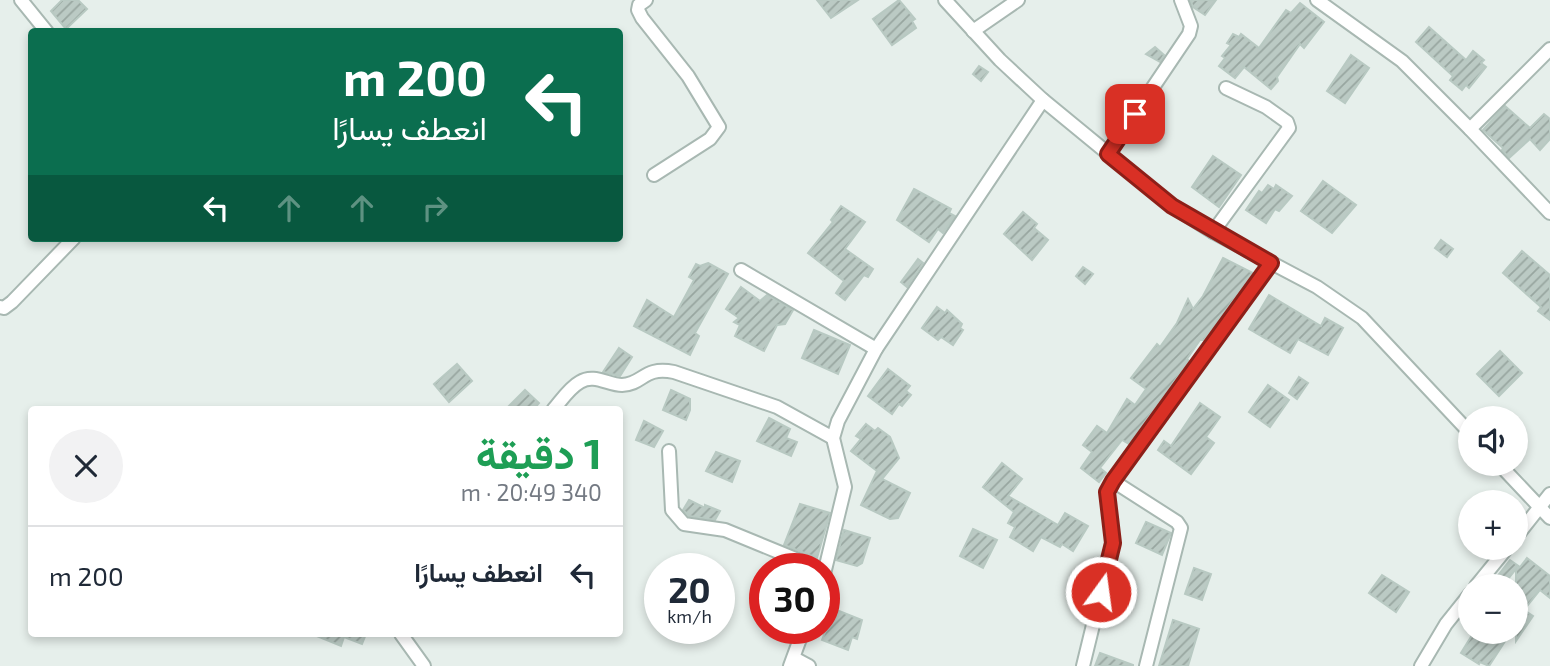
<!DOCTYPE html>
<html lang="ar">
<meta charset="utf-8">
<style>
body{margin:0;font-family:"Exo 2",Vazirmatn,sans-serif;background:#f2f2f3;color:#1f2937;direction:rtl;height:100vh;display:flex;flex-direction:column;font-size:26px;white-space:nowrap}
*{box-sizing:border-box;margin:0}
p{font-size:23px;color:#747a83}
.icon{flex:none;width:38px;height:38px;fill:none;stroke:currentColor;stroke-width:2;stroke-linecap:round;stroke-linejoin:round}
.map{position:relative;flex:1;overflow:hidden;direction:ltr}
.drawer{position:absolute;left:28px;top:406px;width:595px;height:231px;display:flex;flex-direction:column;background:#fff;border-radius:7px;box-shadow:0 4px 10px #0003;direction:rtl}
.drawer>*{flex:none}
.guide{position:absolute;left:28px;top:28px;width:595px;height:214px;border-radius:7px;box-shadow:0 4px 10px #0003;direction:rtl;background:#0b6e4f;color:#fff;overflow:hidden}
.controls{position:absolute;left:1458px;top:406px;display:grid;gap:14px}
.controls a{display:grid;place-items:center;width:70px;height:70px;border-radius:50%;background:#fff;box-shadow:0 4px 10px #0003;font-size:35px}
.speed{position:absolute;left:644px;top:553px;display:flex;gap:14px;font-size:35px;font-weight:700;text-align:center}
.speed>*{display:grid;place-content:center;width:91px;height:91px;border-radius:50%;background:#fff;box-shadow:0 4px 10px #0003;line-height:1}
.speed small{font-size:18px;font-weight:400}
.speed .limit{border:10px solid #d22;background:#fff;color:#111}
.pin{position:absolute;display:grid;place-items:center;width:60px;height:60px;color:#fff;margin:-30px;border-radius:14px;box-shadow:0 4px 10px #0006}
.me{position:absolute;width:77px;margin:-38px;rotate:14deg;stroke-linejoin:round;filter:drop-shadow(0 0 5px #0008)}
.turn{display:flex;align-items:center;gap:24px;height:147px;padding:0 21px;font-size:32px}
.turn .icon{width:91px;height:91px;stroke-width:2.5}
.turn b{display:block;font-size:49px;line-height:60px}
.lanes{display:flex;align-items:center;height:66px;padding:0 21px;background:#0003;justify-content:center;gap:35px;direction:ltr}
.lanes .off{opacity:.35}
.round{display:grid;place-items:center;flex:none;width:74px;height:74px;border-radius:37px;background:#f2f2f3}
.head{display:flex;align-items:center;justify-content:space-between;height:119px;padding:0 21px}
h1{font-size:42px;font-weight:700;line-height:52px;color:#1e9e55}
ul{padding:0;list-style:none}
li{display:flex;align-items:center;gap:21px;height:98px;padding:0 21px;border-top:2px solid #e0e1e3}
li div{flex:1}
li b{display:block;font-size:26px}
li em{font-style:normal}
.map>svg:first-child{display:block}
.building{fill:url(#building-hatch);stroke:#b8c9c2;stroke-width:2}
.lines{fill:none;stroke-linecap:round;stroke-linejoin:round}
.minor-casing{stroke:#a8b8b2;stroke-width:16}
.minor{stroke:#fff;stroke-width:12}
.route-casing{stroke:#8d1f18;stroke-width:18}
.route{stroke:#d93025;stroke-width:12}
</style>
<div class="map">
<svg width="1550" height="666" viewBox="0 0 1550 666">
<defs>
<pattern id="building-hatch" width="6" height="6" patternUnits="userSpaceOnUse" patternTransform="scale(1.75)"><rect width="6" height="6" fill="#bbcac4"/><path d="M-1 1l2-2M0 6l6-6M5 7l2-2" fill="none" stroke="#98a6a0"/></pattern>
</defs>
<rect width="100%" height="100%" fill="#e6efeb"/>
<g class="building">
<path d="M62,0h16l9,9 -21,20 -15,-18z"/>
<path d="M817,0h41l-27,18z"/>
<path d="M899,0l16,19 -3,2 4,7 -24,17 -19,-26z"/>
<path d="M1190,0h26l-11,15 -12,-8z"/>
<path d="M1300,3l24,19 -20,26 -4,-4 -23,33 1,4 -7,8 -27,-22 -9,11 -16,-12 6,-8 -3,-2 9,-11 -4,-2 6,-9 6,3 2,-3 18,14 27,-38 5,3z"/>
<path d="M1429,27l37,33 7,-9 11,9 -3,3 5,4 -17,21 -3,-3 -4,5 -12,-10 3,-4 -37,-34z"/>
<path d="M1155,47l9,8 -4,7 -14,-8z"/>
<path d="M1351,55l18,13 -24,35 -18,-12z"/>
<path d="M979,66l9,6 -7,9 -8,-7z"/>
<path d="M1505,106l25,22 14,-14 6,5v20l-10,11 -10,-11 -21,19 -7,-8 1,-2 -20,-18z"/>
<path d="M1213,156l28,19 -22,32 -27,-20z"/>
<path d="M1323,181l33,24 -24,28 -31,-22z"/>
<path d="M1268,185l6,4 2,-4 16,11 -13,15 -4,-2 -9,14 -20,-13 13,-19 3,2z"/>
<path d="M914,189l37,20 -2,4 6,3 -12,17 -5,-4 -9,13 -32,-22z"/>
<path d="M841,206l24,16 -20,27 28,20 -5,8 -4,-2 -19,25 -9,-7 8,-12 -36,-28 25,-31 -2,-2z"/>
<path d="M1023,212l14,12 -3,4 14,12 -16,20 -28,-26z"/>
<path d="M1441,240l12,9 -6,8 -12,-9z"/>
<path d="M1522,251l28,24v45l-12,-9 3,-4 -38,-34z"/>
<path d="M1223,258l30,15 -49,67h-4l-13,19 2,2 -60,83 -7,-4 -22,28 6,5 -7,9 -18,-14 11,-16 -9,-7 14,-19 10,7 20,-34 8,6 11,-16 -15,-11 26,-34 3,3 17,-24 11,-24 5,10 10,-13z"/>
<path d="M918,259l5,4 -16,24 -6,-5z"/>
<path d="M708,263l20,11 -33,59 4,3 -9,19 -56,-29 13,-26 27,17 20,-37 -5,-3 7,-13 4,2z"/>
<path d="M1083,267l10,7 -8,10 -9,-8z"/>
<path d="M741,287l19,14 7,-6 26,15 -8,14 -8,1 -13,26 -29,-15 5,-11 -6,-3 5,-4 -13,-9z"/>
<path d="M1269,295l52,31 4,-8 18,10 -15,27 -30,-16 -8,14 -41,-24z"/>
<path d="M937,307l8,6 2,-3 15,14 -2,4 3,2 -10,15 -12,-8 -3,3 -16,-12z"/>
<path d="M814,330l36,15 -12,29 -36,-16z"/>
<path d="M619,348l13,9 -12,19 -17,-4z"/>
<path d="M1500,351l22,22 -23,23 -22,-22z"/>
<path d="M457,364l15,17 -23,21 -15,-18z"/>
<path d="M888,369l22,17 -4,5 5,4 -9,11 -3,-2 -7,10 -24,-18z"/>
<path d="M1299,377l9,6 -11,16 -8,-6z"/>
<path d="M1268,385l21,15 -19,27 -21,-15z"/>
<path d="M525,390l14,13 -6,7h-28z"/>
<path d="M671,390l19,9v11l-4,10 -23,-10z"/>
<path d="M1200,403l20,14 -14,20 8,6 -23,31 -33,-24 6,-9 7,5z"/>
<path d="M769,418l21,11 -4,9 11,4 -6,14 -34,-15z"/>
<path d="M644,421l19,10 -9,16 -18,-7z"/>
<path d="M866,424l9,7 3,-3 12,9 9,21 -17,21 28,14 -12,25 -8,1 -29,-14 16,-34 -26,-20 10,-12 -5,-3z"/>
<path d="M716,452l24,9 -8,21 -26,-11z"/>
<path d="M1002,463l20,16 -14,17 50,29 7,-12 23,13 -15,25 -11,-7 -2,3 -19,-10 -8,14 -23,-14 5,-10 -7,-4 6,-11 -31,-25z"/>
<path d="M689,500l16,8v-3l15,6 -5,9 -26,-4 -6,-6z"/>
<path d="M800,504l30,9 -13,45 -33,-13z"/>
<path d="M1146,522l25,11 -9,22 -26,-12z"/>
<path d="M973,529l24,11 -14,28 -23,-12z"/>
<path d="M844,530l26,8 -8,25 -5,3 -21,-6z"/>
<path d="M1527,558l23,18v22l-10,-8 -16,20 9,6 -17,25v-72l-12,15 -8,-6 14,-18 10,7z"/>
<path d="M1194,568l17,6 -9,26 -17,-6z"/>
<path d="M1382,575l27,17 -13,20 -27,-19z"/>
<path d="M834,609l28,11 -5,19 -5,-2 -4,13 -26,-10z"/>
<path d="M1173,620l26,9 -11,37h-29z"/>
<path d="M1474,632h37l-22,34 -9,-4 -1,2 -18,-11z"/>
<path d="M312,634h54l-4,10 -18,-7 -3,9z"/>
<path d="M1100,653l33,12v1h-38z"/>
</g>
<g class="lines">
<g class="minor-casing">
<g id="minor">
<path d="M21,0l26,32"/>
<path d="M646,0l-7,5 -1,5 4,8 46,58 31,51 -9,12 -56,36"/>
<path d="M945,0l55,60 43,40 129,106 41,26 104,55 45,31 108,115"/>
<path d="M1317,0l85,61 68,68 80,84"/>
<path d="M973,31l45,-31"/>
<path d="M1470,129l80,-80"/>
<path d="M1108,154l81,-120 2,-8 -10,-26"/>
<path d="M1213,232l76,-104 -2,-6 -21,-15 -40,-19"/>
<path d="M741,270l135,79"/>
<path d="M0,307l4,1 8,-6 62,-64"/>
<path d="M553,410c8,-9 16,-22 27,-28 14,-9 28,3 42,3 22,-1 21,-19 52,-13l103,35 56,31"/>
<path d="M669,451l3,59 12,14 41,6 95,39"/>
<path d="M1499,464l51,54"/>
<path d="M1516,537l34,-43"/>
<path d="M824,574l21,-87 -12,-49 5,-17 38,-72 167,-249"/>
<path d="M1476,586l31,-38"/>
<path d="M401,634l23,32"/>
<path d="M794,658l15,8"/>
<path d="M790,666l14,-38"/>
<path d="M1083,666l30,-123 -6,-51 6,-11"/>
<path d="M1146,666l35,-138 -4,-6 -64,-41 158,-218"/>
<path d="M1421,666l25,-42 24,-30"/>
</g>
</g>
<use href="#minor" class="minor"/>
</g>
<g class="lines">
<g class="route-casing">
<path id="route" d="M1101,592l12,-49 -6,-51 6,-11 158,-218 -99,-57 -64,-52 27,-40"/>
</g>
<use href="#route" class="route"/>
</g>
</svg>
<div class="controls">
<a><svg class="icon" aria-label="sound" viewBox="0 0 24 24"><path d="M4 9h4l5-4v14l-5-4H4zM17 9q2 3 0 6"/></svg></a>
<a>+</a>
<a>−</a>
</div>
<div class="speed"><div>20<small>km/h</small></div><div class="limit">30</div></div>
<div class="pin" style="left:1135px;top:114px;background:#d93025"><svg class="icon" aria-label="arrive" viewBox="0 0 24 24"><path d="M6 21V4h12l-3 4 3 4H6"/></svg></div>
<svg class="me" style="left:1101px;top:592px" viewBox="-20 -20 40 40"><circle r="17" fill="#d93025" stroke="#fff" stroke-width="3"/><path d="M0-11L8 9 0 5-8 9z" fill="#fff"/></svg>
<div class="guide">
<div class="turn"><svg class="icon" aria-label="left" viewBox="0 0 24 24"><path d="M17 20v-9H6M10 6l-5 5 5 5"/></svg><div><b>200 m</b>انعطف يسارًا</div></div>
<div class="lanes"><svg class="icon" aria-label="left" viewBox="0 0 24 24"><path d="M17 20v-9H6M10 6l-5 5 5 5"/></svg><svg class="icon off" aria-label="ahead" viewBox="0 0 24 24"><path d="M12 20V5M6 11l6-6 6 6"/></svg><svg class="icon off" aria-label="ahead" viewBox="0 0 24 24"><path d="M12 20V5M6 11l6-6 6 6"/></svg><svg class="icon off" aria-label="right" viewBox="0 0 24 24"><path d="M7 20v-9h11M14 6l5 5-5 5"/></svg></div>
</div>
<section class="drawer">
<div class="head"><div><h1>1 دقيقة</h1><p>340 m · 20:49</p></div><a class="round"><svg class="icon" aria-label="close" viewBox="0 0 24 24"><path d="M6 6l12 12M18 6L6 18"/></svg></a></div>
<ul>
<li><svg class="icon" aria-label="left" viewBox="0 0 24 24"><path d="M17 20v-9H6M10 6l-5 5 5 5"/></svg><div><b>انعطف يسارًا</b></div><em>200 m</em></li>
</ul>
</section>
</div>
